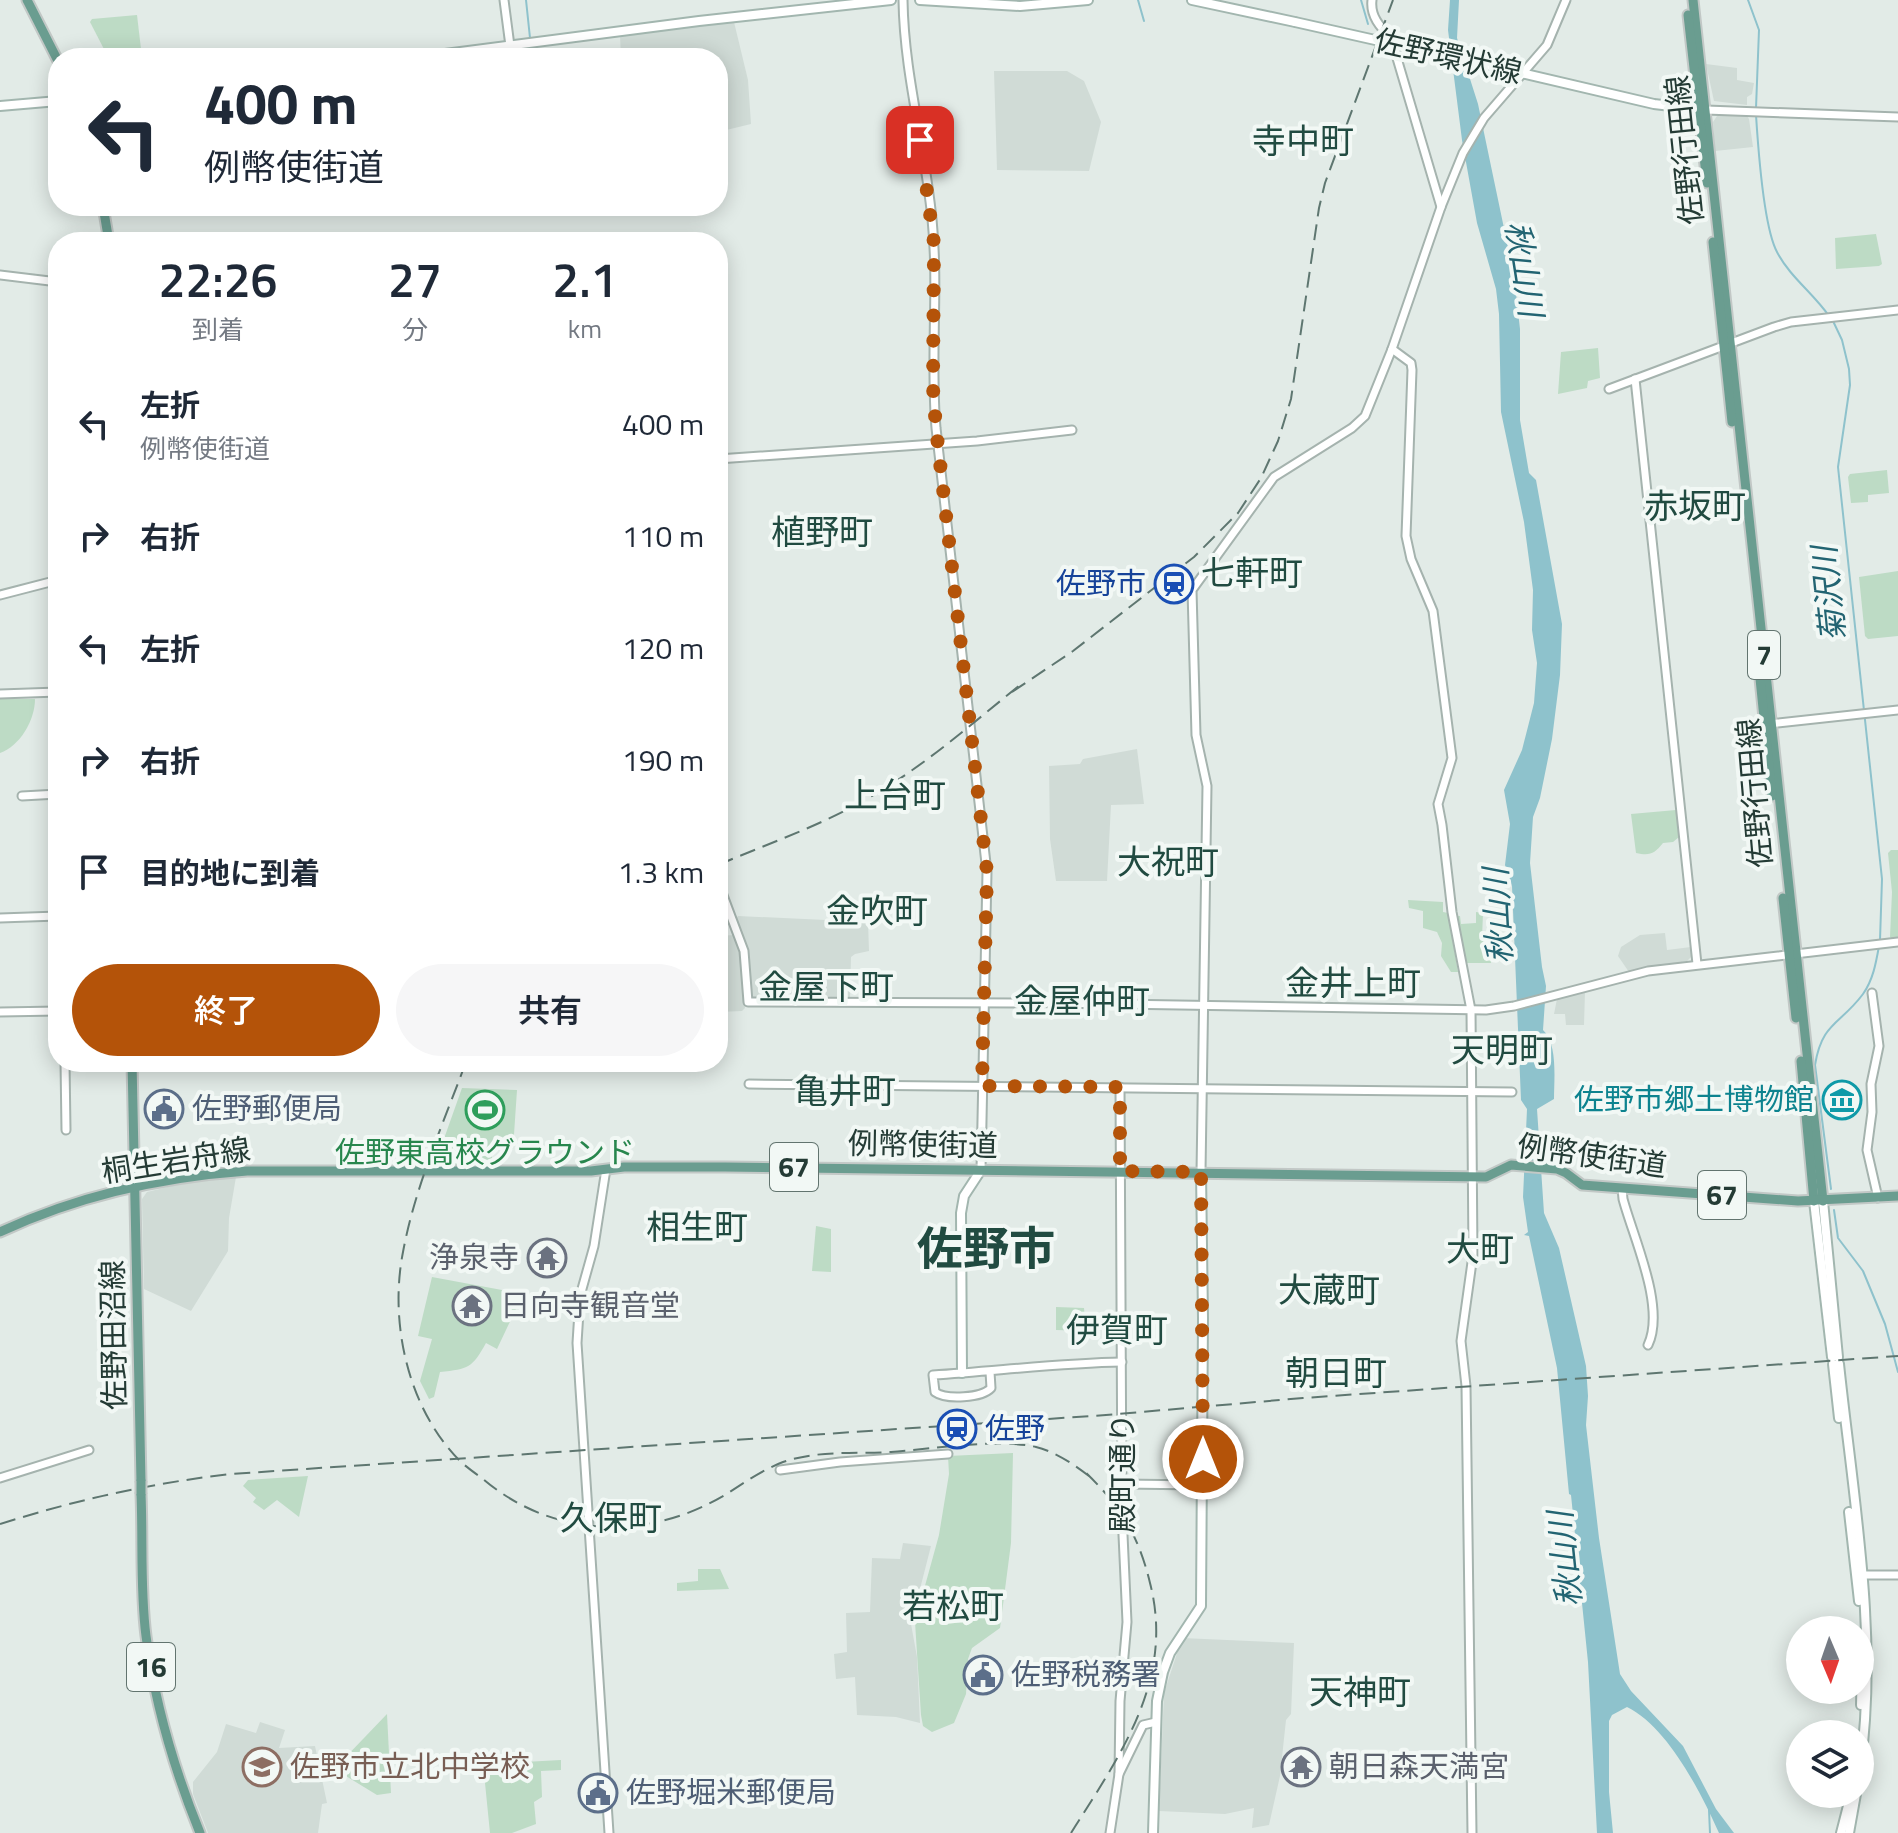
<!DOCTYPE html>
<html lang="ja">
<meta charset="utf-8">
<style>
body{margin:0;font-family:"Titillium Web","Noto Sans JP",sans-serif;background:#f6f6f7;color:#1f2937;height:100vh;display:flex;flex-direction:column;font-size:30px;white-space:nowrap}
*{box-sizing:border-box;margin:0}
p{font-size:26px;color:#747a83}
.icon{flex:none;width:44px;height:44px;fill:none;stroke:currentColor;stroke-width:2;stroke-linecap:round;stroke-linejoin:round}
.map{position:relative;flex:1;overflow:hidden}
.panel{position:absolute;left:48px;top:232px;width:680px;height:840px;display:flex;flex-direction:column;background:#fff;border-radius:32px;box-shadow:0 4px 20px #0003}
.panel>*{flex:none}
.hud{position:absolute;left:48px;top:48px;width:680px;height:168px;border-radius:32px;box-shadow:0 4px 20px #0003;background:#fff;color:#1f2937;overflow:hidden}
.needle{width:52px;rotate:178deg}
.buttons{position:absolute;left:1786px;top:1616px;display:grid;gap:16px}
.buttons a{display:grid;place-items:center;width:88px;height:88px;border-radius:50%;background:#fff;box-shadow:0 4px 20px #0003;font-size:40px}
.pin{position:absolute;display:grid;place-items:center;width:68px;height:68px;color:#fff;margin:-34px;border-radius:16px;box-shadow:0 4px 12px #0006}
.me{position:absolute;width:88px;margin:-44px;rotate:0deg;stroke-linejoin:round;filter:drop-shadow(0 0 6px #0008)}
.turn{display:flex;align-items:center;gap:28px;height:168px;padding:0 24px;font-size:36px}
.turn .icon{width:104px;height:104px;stroke-width:2.5}
.turn b{display:block;font-size:56px;line-height:68px}
.eta{display:flex;justify-content:space-evenly;align-items:center;height:136px;text-align:center}
.eta b{font-size:48px;font-weight:600;line-height:56px}
.button{display:flex;gap:16px;margin-top:auto;padding:16px 24px}
.button a{flex:1;height:92px;border-radius:48px;background:#b45309;color:#fff;font-size:32px;font-weight:600;line-height:92px;text-align:center}
.button a+a{background:#f6f6f7;color:#1f2937}
ul{padding:0;list-style:none}
li{display:flex;align-items:center;gap:24px;height:112px;padding:0 24px}
li div{flex:1}
li b{display:block;font-size:30px}
li em{font-style:normal}
.map>svg:first-child{display:block}
.built{fill:#d0dbd6}
.green{fill:#bddbc5}
.water{fill:#8ec2cc}
.lines{fill:none;stroke-linecap:round;stroke-linejoin:round}
.stream{stroke:#8ec2cc;stroke-width:2}
.tertiary-casing{stroke:#a5b3ae;stroke-width:11}
.secondary-casing{stroke:#a2b6af;stroke-width:12}
.primary-casing{stroke:#c2c8c6;stroke-width:13}
.tertiary{stroke:#fff;stroke-width:7}
.secondary{stroke:#fff;stroke-width:8}
.primary{stroke:#6a9d90;stroke-width:9}
.rail{stroke:#5e7670;stroke-width:2;stroke-dasharray:16 8;stroke-linecap:butt}
.secondary-bridge-casing{stroke:#a2b6af;stroke-width:12;stroke-linecap:butt}
.primary-bridge-casing{stroke:#c2c8c6;stroke-width:13;stroke-linecap:butt}
.secondary-bridge{stroke:#fff;stroke-width:8}
.primary-bridge{stroke:#6a9d90;stroke-width:9}
.route{stroke:#b45309;stroke-width:14;stroke-dasharray:0 25.2}
.labels{text-anchor:middle;stroke-width:8;stroke-linejoin:round;paint-order:stroke}
.shield{fill:#f2f8f5;stroke:#62746f;stroke-width:2}
.shield-label{font-size:28px;font-weight:bold;fill:#243b35}
.street-label{font-size:30px;fill:#243b35;stroke:#f2f8f5}
.transit-label{font-size:30px;fill:#164399;stroke:#f2f8f5;text-anchor:end}
.culture-label{font-size:30px;fill:#0d838f;stroke:#f2f8f5;text-anchor:end}
.service-label{font-size:30px;fill:#4e5e75;stroke:#f2f8f5;text-anchor:start}
.leisure-label{font-size:30px;fill:#27864d;stroke:#f2f8f5}
.worship-label{font-size:30px;fill:#5b616d;stroke:#f2f8f5;text-anchor:start}
.education-label{font-size:30px;fill:#785e54;stroke:#f2f8f5;text-anchor:start}
.water-label{font-size:32px;font-style:italic;fill:#226472;stroke:#f2f8f5}
.quarter-label{font-size:34px;fill:#214b41;stroke:#f2f8f5}
.town-label{font-size:46px;font-weight:bold;fill:#214b41;stroke:#f2f8f5}
</style>
<div class="map">
<svg width="1898" height="1833" viewBox="0 0 1898 1833">
<rect width="100%" height="100%" fill="#e2ebe7"/>
<g class="built">
<path d="M734,22l14,58 3,44 -33,8v-74h-97l-1,-23z"/>
<path d="M1706,64l31,4v12l17,3 -2,11 -5,3v8l-33,-4z"/>
<path d="M994,71h73l17,10 17,41 -12,49 -92,-1z"/>
<path d="M1717,116h30l2,3 4,28 -38,4 -2,-29z"/>
<path d="M1137,749l7,55 -33,1 -4,76h-51l-6,-42 -1,-73 31,-2 3,-5z"/>
<path d="M738,916l130,6 1,29 -14,3 -4,3 -1,42 -98,-1 -4,-43 -12,-36z"/>
<path d="M1665,933l2,17 24,-3 1,9 -5,5 -58,11 -11,-16 3,-9 19,-12z"/>
<path d="M735,935l7,23 3,50 -3,3 -24,1v-76z"/>
<path d="M1585,992l-1,33h-18l-1,-11h-11l3,-15z"/>
<path d="M236,1177l-7,41 -1,33 -37,60 -47,-22 -2,-90 5,-7 33,-8z"/>
<path d="M903,1543l28,3 -20,78 6,33 3,66 -24,-6 -39,-2 -2,-38 -19,2 -2,-25 13,-2 -1,-39 24,-1 2,-54 28,1z"/>
<path d="M1182,1638l112,5 -3,71 -5,6 -6,56 -11,49 -17,3 2,-20 -29,6 -66,-3 5,-118z"/>
<path d="M260,1722l25,8 -6,18 36,-2 12,57 -5,1 -4,29h-110l-15,-39v-12l24,-30 9,-28 30,9z"/>
</g>
<g class="green">
<path d="M137,15l4,34 -35,4 -16,-31 2,-3z"/>
<path d="M1876,234l6,30 -3,2 -43,3 -1,-31z"/>
<path d="M1598,348l2,30 -12,3 -1,7 -29,6 3,-42z"/>
<path d="M1887,470l2,23 -21,2v7l-17,1 -3,-26 2,-3z"/>
<path d="M1898,571v65l-30,3 -3,-3 -6,-59z"/>
<path d="M0,699h35c0,21 -15,47 -35,54z"/>
<path d="M1676,810l3,27 -6,5 -10,1c-9,11 -13,13 -27,10l-5,-39z"/>
<path d="M1891,850h7v88l-6,1 -2,-2 2,-45 -4,-39z"/>
<path d="M1408,900l35,2v10l5,1 10,59h-7l-10,-16 1,-13 -5,-11 -14,-4v-17l-14,-3z"/>
<path d="M1476,912l7,1 -1,25 6,1 3,24h-26l-9,-47h4l1,8 15,-1z"/>
<path d="M462,1088l55,2 -4,59 -35,3v4h14v10l-57,-2z"/>
<path d="M816,1226l15,3v43l-19,-1z"/>
<path d="M432,1277l91,17 -26,55 -11,-6c-14,25 -17,26 -46,29l-6,25 -5,2 -9,-18 12,-42 -14,-3z"/>
<path d="M1056,1307l28,1 2,23 -30,-1z"/>
<path d="M1013,1453l-2,90 -11,85 -28,20 -4,11 -2,35 -12,29 -22,9 -9,-6 -2,-11 -6,-93 24,-87 10,-61 -1,-18z"/>
<path d="M308,1476l-9,41 -22,-17 -13,10 -11,-8 3,-4 -13,-12 5,-6z"/>
<path d="M698,1569h22l9,20 -52,2v-8l21,-2z"/>
<path d="M387,1714l4,79 -14,2 -36,-22v-11z"/>
<path d="M561,1760v10l-20,1 1,26 -8,5 2,22 -24,9h-22l-6,-60 40,-2v-9z"/>
</g>
<path class="water" d="M1450,0h9l-2,38 21,66 36,172 6,53v91l9,53 7,7 26,144 -2,51 -8,64 -12,59 -7,19 -3,46 12,104 4,19 -3,44c15,14 11,49 11,69l-17,10 7,104 15,35 27,118 2,30 -2,29 13,113 21,136 11,17 52,55 33,63 18,24h-15c-18,-40 -51,-106 -92,-126l-15,8 -3,6v71l4,41h-16l-9,-171 -17,-167 -2,-1 -12,-126 -28,-132 -5,-1 4,-3 -5,-35 4,-88 -6,-9 -9,-214 -7,-21 5,-41 -6,-34 18,-40 12,-47 3,-40 -5,-33 1,-40 -9,-68 -23,-110 -2,-98 -3,-25 -19,-66 -15,-83 -14,-110z"/>
<g class="lines">
<g class="stream">
<path d="M526,0l4,38"/>
<path d="M1138,0l6,21"/>
<path d="M1361,0l7,24"/>
<path d="M1748,0l11,30 -3,78"/>
<path d="M1756,115c2,31 7,111 21,137 13,25 36,41 52,64"/>
<path d="M1833,321l9,19 7,29 1,16 -12,82 44,412 -2,61"/>
<path d="M1831,1189l-16,-124c7,-43 25,-40 48,-71 10,-14 13,-31 16,-48"/>
<path d="M1834,1210l4,28 25,33 22,53 13,48"/>
<path d="M1709,1810l1,23"/>
</g>
<g class="tertiary-casing">
<g id="tertiary">
<path d="M504,0l6,46"/>
<path d="M903,0c1,74 22,146 29,219 7,70 -2,140 4,209l51,444 -6,298"/>
<path d="M1372,0c-2,16 8,27 19,38l50,169"/>
<path d="M1706,110l192,7"/>
<path d="M0,275l58,7"/>
<path d="M1392,349l19,14 1,7 -6,166 5,23 22,52 19,147 -14,46 4,21 10,87 19,98 2,245 -12,86 5,45 6,447"/>
<path d="M1635,379l62,585"/>
<path d="M1609,389l165,-62 17,-5 107,-12"/>
<path d="M718,459l259,-18 95,-11"/>
<path d="M0,595l58,-15"/>
<path d="M55,692l3,83"/>
<path d="M0,694l58,-2"/>
<path d="M1769,724l129,-14"/>
<path d="M22,796l36,-2"/>
<path d="M718,882l26,69 4,51 307,1 431,7 28,-4 134,-35 250,-29"/>
<path d="M0,918l58,-2"/>
<path d="M1872,993l7,53 -8,38 1,28 -5,38 11,48"/>
<path d="M0,1012l58,-1"/>
<path d="M65,1062l1,68"/>
<path d="M749,1084l763,8"/>
<path d="M606,1169l-12,77 -14,50 -3,47 32,490"/>
<path d="M1201,1172l6,-386 -11,-51 -4,-145 82,-113 78,-49 13,-12 27,-67 49,-142 22,-54 21,-35 63,-73 19,-45"/>
<path d="M1622,1188l1,11c10,38 43,108 25,146"/>
<path d="M990,1372l1,16c-9,10 -45,12 -56,4l-2,-17c64,-4 126,-12 189,-13"/>
<path d="M780,1470l60,-8 108,-8"/>
<path d="M0,1478l89,-28"/>
<path d="M1122,1484l80,1"/>
<path d="M1858,1575h40"/>
<path d="M1119,1774l1,-73 7,-79 -5,-109 -2,-426"/>
<path d="M1110,1833l9,-59 24,-49 13,-3"/>
</g>
</g>
<g class="secondary-casing">
<g id="secondary">
<path d="M920,0l100,6 68,-6"/>
<path d="M1192,0l103,22"/>
<path d="M414,58l285,-37 192,-21"/>
<path d="M1491,66l163,38 51,6"/>
<path d="M0,106l58,-5"/>
<path d="M1814,1201l18,156"/>
<path d="M1823,1201l15,156"/>
<path d="M1833,1364l6,54"/>
<path d="M1839,1364c14,133 40,271 21,405"/>
<path d="M962,1373l-1,-160 3,-17 17,-26"/>
<path d="M1849,1512l10,89"/>
<path d="M1861,1705l1,-42"/>
<path d="M1153,1833l4,-132 6,-29 7,-19 31,-47 2,-288 -2,-146"/>
<path d="M1841,1833l10,-39"/>
<path d="M1849,1833l7,-39"/>
</g>
</g>
<g class="primary-casing">
<g id="primary">
<path d="M27,0l31,61"/>
<path d="M1693,0l130,1201"/>
<path d="M1688,15l19,168"/>
<path d="M103,206l6,36"/>
<path d="M1713,242l19,180"/>
<path d="M1758,659l14,137"/>
<path d="M1783,898l13,120"/>
<path d="M1801,1061l13,140"/>
<path d="M132,1062l9,419"/>
<path d="M0,1232c77,-36 163,-55 247,-61h344l33,-4h101l761,10 25,-12 46,4 9,4 16,12 216,16 100,-5"/>
<path d="M141,1494c2,47 -1,96 5,142 9,69 28,133 54,197"/>
</g>
</g>
<use href="#tertiary" class="tertiary"/>
<use href="#secondary" class="secondary"/>
<use href="#primary" class="primary"/>
<g class="rail">
<path d="M1012,692l61,-41 121,-94 44,-44 23,-35 17,-37 13,-42 28,-191 6,-25 68,-183"/>
<path d="M718,865c49,-21 99,-38 145,-64 57,-31 107,-76 157,-116"/>
<path d="M466,1062c-23,62 -51,125 -63,190 -14,71 5,156 56,208 7,7 16,13 24,19 46,39 104,55 163,45 28,-4 55,-15 79,-29 19,-12 37,-25 58,-33 35,-12 72,-8 108,-10 42,-3 106,-14 145,-5 20,5 37,17 53,29"/>
<path d="M0,1524c76,-24 151,-41 231,-50l875,-59 197,-17 595,-42"/>
<path d="M1071,1833c49,-78 104,-153 79,-250 -12,-50 -31,-79 -68,-114"/>
</g>
<g class="secondary-bridge-casing">
<path id="secondary-bridge" d="M1295,22l196,44"/>
</g>
<g class="primary-bridge-casing">
<path id="primary-bridge" d="M141,1481v13"/>
</g>
<use href="#secondary-bridge" class="secondary-bridge"/>
<use href="#primary-bridge" class="primary-bridge"/>
</g>
<g class="lines">
<path class="route" d="M920,140l14,103 -1,145 3,40 51,444 -5,214 138,1v84l81,1 2,287"/>
</g>
<defs>
<g id="station-ring" transform="scale(2)"><circle r="9.5" fill="#f2f8f5" stroke="#1a4fb4" stroke-width="1.5"/><path d="M-3-6H3Q5-6 5-4V2Q5 4 3 4L4.5 6H3L1.5 4h-3L-3 6H-4.5L-3 4Q-5 4-5 2V-4Q-5-6-3-6ZM-3.5-4v3h7v-3ZM-3.5 1v1.5H-2V1ZM2 1v1.5H3.5V1Z" fill="#1a4fb4"/></g>
<g id="museum-ring" transform="scale(2)"><circle r="9.5" fill="#f2f8f5" stroke="#0f9aa8" stroke-width="1.5"/><path d="M0-6L6-3V-2H-6V-3ZM-5-1h2V3h-2ZM-1-1h2V3h-2ZM3-1h2V3H3ZM-6 4H6V6H-6Z" fill="#0f9aa8"/></g>
<g id="civic-ring" transform="scale(2)"><circle r="9.5" fill="#f2f8f5" stroke="#5c6f8a" stroke-width="1.5"/><path d="M-.6-6.5H3V-4.5H.6V-3L4-1V1h2V6H-6V1h2V-1L-.6-3ZM-1.2 2.5V6h2.4V2.5Z" fill="#5c6f8a"/></g>
<g id="stadium-ring" transform="scale(2)"><circle r="9.5" fill="#f2f8f5" stroke="#2e9e5b" stroke-width="1.5"/><path d="M0-5a6.5 5 0 1 0 0 10a6.5 5 0 1 0 0-10ZM-3.5-1.8h7v3.6h-7Z" fill="#2e9e5b"/></g>
<g id="temple-ring" transform="scale(2)"><circle r="9.5" fill="#f2f8f5" stroke="#6b7280" stroke-width="1.5"/><path d="M0-6L5-2H3V0L6.5 2.5H4V6H1.5V3h-3V6H-4V2.5H-6.5L-3 0V-2H-5Z" fill="#6b7280"/></g>
<g id="school-ring" transform="scale(2)"><circle r="9.5" fill="#f2f8f5" stroke="#8d6e63" stroke-width="1.5"/><path d="M0-5L7-2L0 1L-7-2ZM-4 1L0 2.5L4 1V4Q0 6-4 4Z" fill="#8d6e63"/></g>
</defs>
<g fill-rule="evenodd">
<use href="#station-ring" x="1174" y="584"/>
<use href="#museum-ring" x="1842" y="1100"/>
<use href="#civic-ring" x="164" y="1109"/>
<use href="#stadium-ring" x="485" y="1110"/>
<use href="#temple-ring" x="547" y="1258"/>
<use href="#temple-ring" x="472" y="1306"/>
<use href="#station-ring" x="957" y="1429"/>
<use href="#civic-ring" x="983" y="1675"/>
<use href="#school-ring" x="262" y="1767"/>
<use href="#temple-ring" x="1301" y="1767"/>
<use href="#civic-ring" x="598" y="1793"/>
</g>
<g class="labels">
<g class="shield">
<rect x="1748" y="631" width="32" height="48" rx="6"/>
<rect x="770" y="1143" width="48" height="48" rx="6"/>
<rect x="1698" y="1171" width="48" height="48" rx="6"/>
<rect x="127" y="1643" width="48" height="48" rx="6"/>
</g>
<g class="shield-label">
<text x="1764" y="665">7</text>
<text x="794" y="1177">67</text>
<text x="1722" y="1205">67</text>
<text x="151" y="1677">16</text>
</g>
<g class="street-label">
<text transform="translate(1448 57) rotate(13)" y="10">佐野環状線</text>
<text transform="translate(1685 150) rotate(-96)" y="10">佐野行田線</text>
<text transform="translate(1755 793) rotate(-95)" y="10">佐野行田線</text>
<text transform="translate(923 1145) rotate(1)" y="10">例幣使街道</text>
<text transform="translate(1592 1156) rotate(8)" y="10">例幣使街道</text>
<text transform="translate(176 1161) rotate(-9)" y="10">桐生岩舟線</text>
<text transform="translate(114 1335) rotate(-91)" y="10">佐野田沼線</text>
<text transform="translate(1123 1473) rotate(-90)" y="10">殿町通り</text>
</g>
<g class="transit-label">
<text x="1146" y="594">佐野市</text>
<text x="985" y="1439" text-anchor="start">佐野</text>
</g>
<g class="culture-label">
<text x="1814" y="1110">佐野市郷土博物館</text>
</g>
<g class="service-label">
<text x="192" y="1119">佐野郵便局</text>
<text x="1011" y="1685">佐野税務署</text>
<text x="626" y="1803">佐野堀米郵便局</text>
</g>
<g class="leisure-label">
<text x="485" y="1163">佐野東高校グラウンド</text>
</g>
<g class="worship-label">
<text x="519" y="1268" text-anchor="end">浄泉寺</text>
<text x="500" y="1316">日向寺観音堂</text>
<text x="1329" y="1777">朝日森天満宮</text>
</g>
<g class="education-label">
<text x="290" y="1777">佐野市立北中学校</text>
</g>
<g class="water-label">
<text transform="translate(1524 269) rotate(81)" y="11">秋山川</text>
<text transform="translate(1829 594) rotate(-96)" y="11">菊沢川</text>
<text transform="translate(1498 916) rotate(-93)" y="11">秋山川</text>
<text transform="translate(1565 1559) rotate(-96)" y="11">秋山川</text>
</g>
<g class="quarter-label">
<text x="1303" y="153">寺中町</text>
<text x="1695" y="518">赤坂町</text>
<text x="822" y="544">植野町</text>
<text x="1252" y="585">七軒町</text>
<text x="895" y="807">上台町</text>
<text x="1168" y="874">大祝町</text>
<text x="877" y="923">金吹町</text>
<text x="1353" y="995">金井上町</text>
<text x="826" y="999">金屋下町</text>
<text x="1082" y="1013">金屋仲町</text>
<text x="1502" y="1062">天明町</text>
<text x="845" y="1103">亀井町</text>
<text x="697" y="1239">相生町</text>
<text x="1480" y="1261">大町</text>
<text x="1329" y="1302">大蔵町</text>
<text x="1117" y="1342">伊賀町</text>
<text x="1336" y="1385">朝日町</text>
<text x="611" y="1530">久保町</text>
<text x="953" y="1618">若松町</text>
<text x="1360" y="1704">天神町</text>
</g>
<g class="town-label">
<text x="986" y="1265">佐野市</text>
</g>
</g>
</svg>
<div class="buttons">
<a><svg class="needle" viewBox="-14 -14 28 28"><path d="M0-13l5 13h-10z" fill="#e53935"/><path d="M0 13l5-13h-10z" fill="#747a83"/></svg></a>
<a><svg class="icon" aria-label="layers" viewBox="0 0 24 24"><path d="M12 4l9 5-9 5-9-5zM3 14l9 5 9-5"/></svg></a>
</div>
<div class="pin" style="left:920px;top:140px;background:#d93025"><svg class="icon" aria-label="arrive" viewBox="0 0 24 24"><path d="M6 21V4h12l-3 4 3 4H6"/></svg></div>
<svg class="me" style="left:1203px;top:1459px" viewBox="-20 -20 40 40"><circle r="17" fill="#b45309" stroke="#fff" stroke-width="3"/><path d="M0-11L8 9 0 5-8 9z" fill="#fff"/></svg>
<div class="hud">
<div class="turn"><svg class="icon" aria-label="left" viewBox="0 0 24 24"><path d="M17 20v-9H6M10 6l-5 5 5 5"/></svg><div><b>400 m</b>例幣使街道</div></div>
</div>
<section class="panel">
<div class="eta">
<div><b>22:26</b><p>到着</p></div>
<div><b>27</b><p>分</p></div>
<div><b>2.1</b><p>km</p></div>
</div>
<ul>
<li><svg class="icon" aria-label="left" viewBox="0 0 24 24"><path d="M17 20v-9H6M10 6l-5 5 5 5"/></svg><div><b>左折</b><p>例幣使街道</p></div><em>400 m</em></li>
<li><svg class="icon" aria-label="right" viewBox="0 0 24 24"><path d="M7 20v-9h11M14 6l5 5-5 5"/></svg><div><b>右折</b></div><em>110 m</em></li>
<li><svg class="icon" aria-label="left" viewBox="0 0 24 24"><path d="M17 20v-9H6M10 6l-5 5 5 5"/></svg><div><b>左折</b></div><em>120 m</em></li>
<li><svg class="icon" aria-label="right" viewBox="0 0 24 24"><path d="M7 20v-9h11M14 6l5 5-5 5"/></svg><div><b>右折</b></div><em>190 m</em></li>
<li><svg class="icon" aria-label="arrive" viewBox="0 0 24 24"><path d="M6 21V4h12l-3 4 3 4H6"/></svg><div><b>目的地に到着</b></div><em>1.3 km</em></li>
</ul>
<div class="button"><a>終了</a><a>共有</a></div>
</section>
</div>
